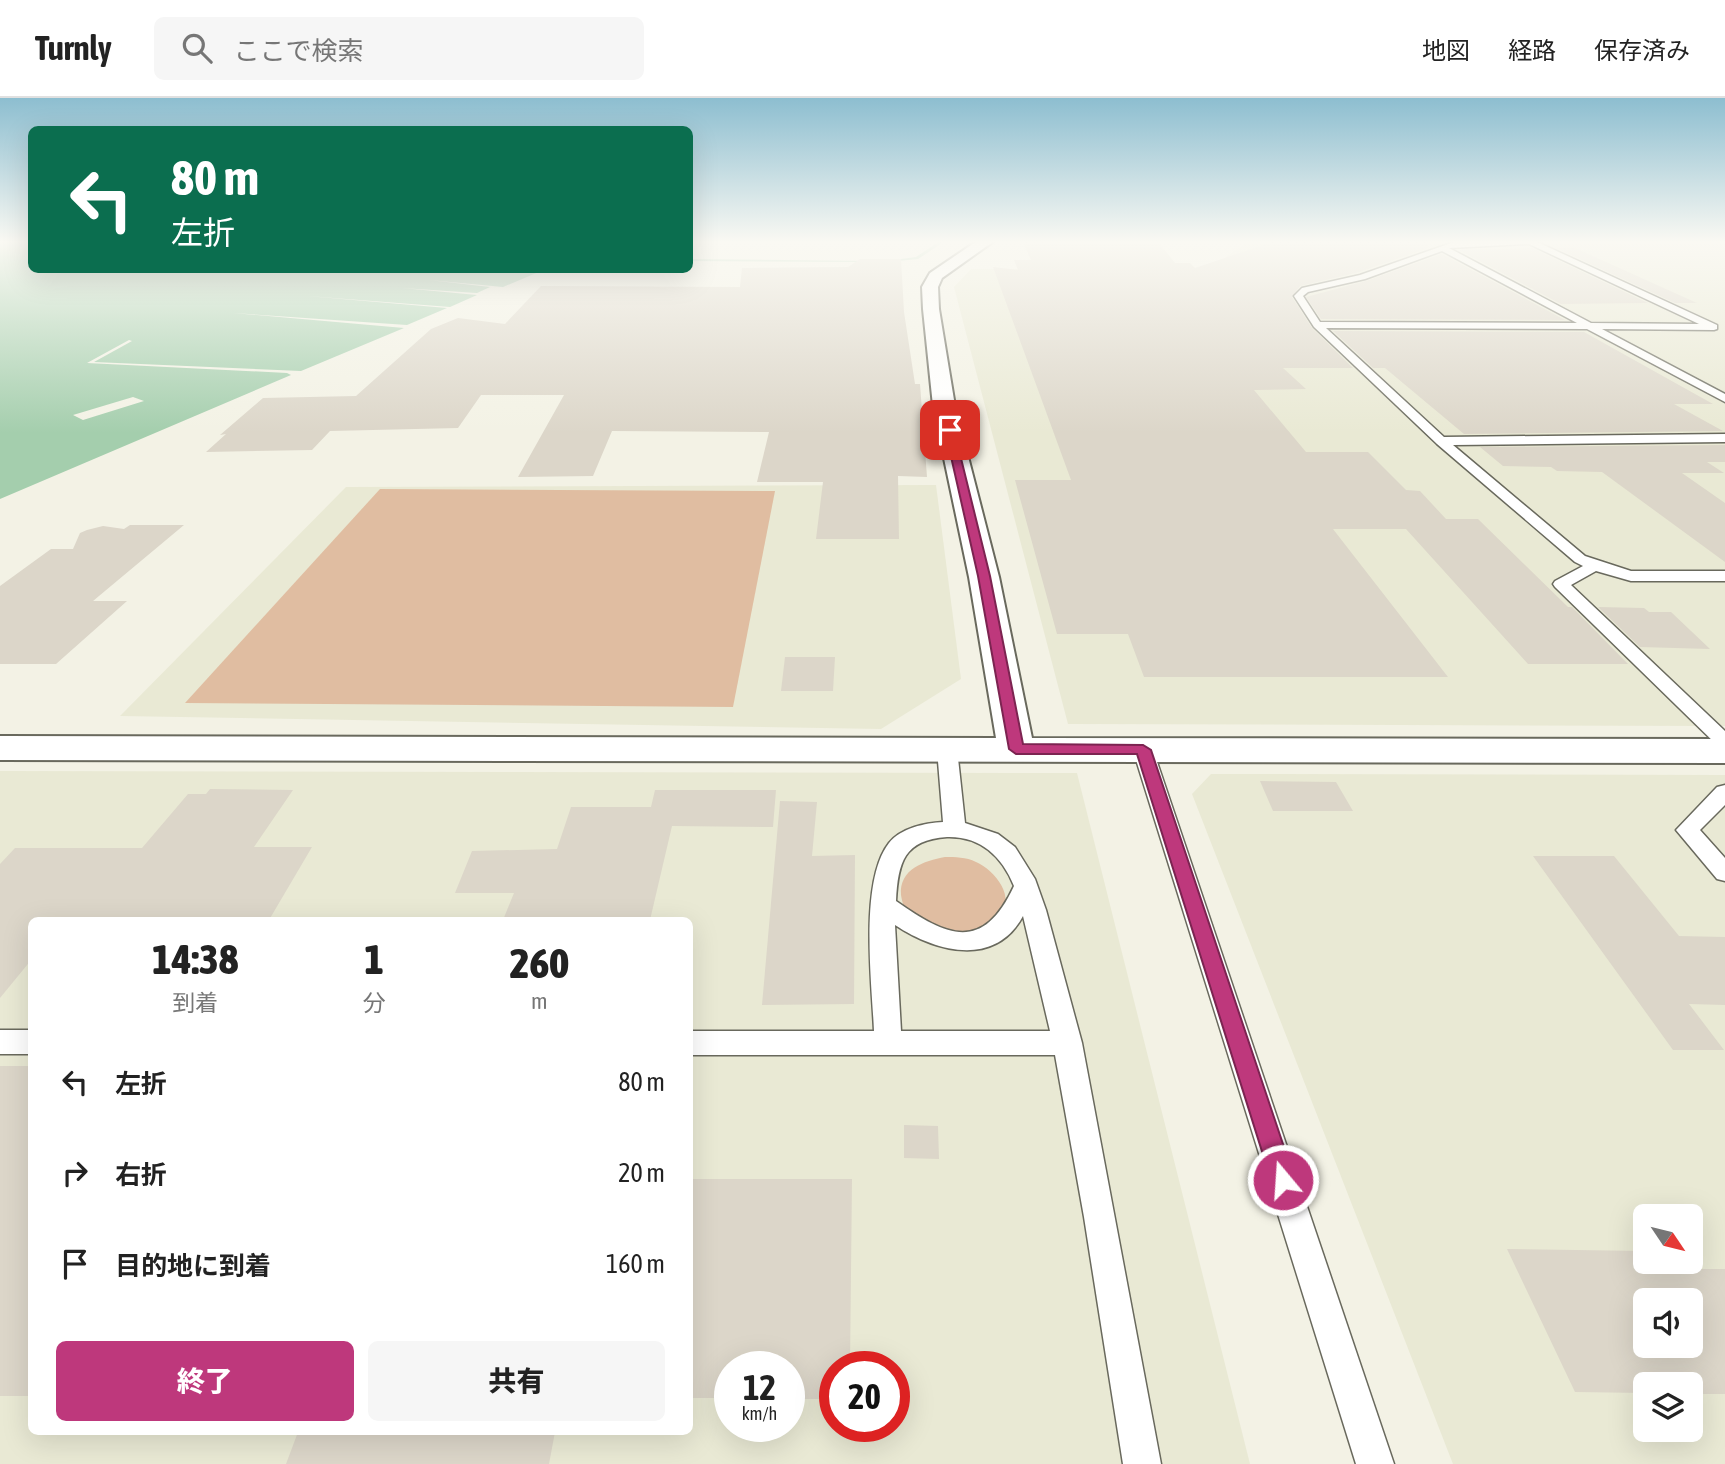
<!DOCTYPE html>
<html lang="ja">
<meta charset="utf-8">
<style>
body{margin:0;font-family:"Asap Condensed","Noto Sans JP",sans-serif;background:#f6f6f6;color:#222;height:100vh;display:flex;flex-direction:column;font-size:26px;white-space:nowrap}
*{box-sizing:border-box;margin:0}
p{font-size:23px;color:#767676}
.icon{flex:none;width:38px;height:38px;fill:none;stroke:currentColor;stroke-width:2;stroke-linecap:round;stroke-linejoin:round}
.map{position:relative;flex:1;overflow:hidden}
.panel{position:absolute;left:28px;top:819px;width:665px;height:518px;display:flex;flex-direction:column;background:#fff;border-radius:10px;box-shadow:0 7px 28px #0002}
.panel>*{flex:none}
.guide{position:absolute;left:28px;top:28px;width:665px;height:147px;border-radius:10px;box-shadow:0 7px 28px #0002;background:#0b6e4f;color:#fff;overflow:hidden}
.needle{width:46px;rotate:125deg}
.controls{position:absolute;left:1633px;top:1106px;display:grid;gap:14px}
.controls a{display:grid;place-items:center;width:70px;height:70px;border-radius:10px;background:#fff;box-shadow:0 7px 28px #0002;font-size:35px}
.speed{position:absolute;left:714px;top:1253px;display:flex;gap:14px;font-size:35px;font-weight:700;text-align:center}
.speed>*{display:grid;place-content:center;width:91px;height:91px;border-radius:50%;background:#fff;box-shadow:0 7px 28px #0002;line-height:1}
.speed small{font-size:18px;font-weight:400}
.speed .limit{border:10px solid #d22;background:#fff;color:#111}
.pin{position:absolute;display:grid;place-items:center;width:60px;height:60px;color:#fff;margin:-30px;border-radius:14px;box-shadow:0 4px 10px #0006}
.me{position:absolute;width:77px;margin:-38px;rotate:342deg;stroke-linejoin:round;filter:drop-shadow(0 0 5px #0008)}
.turn{display:flex;align-items:center;gap:24px;height:147px;padding:0 28px;font-size:32px}
.turn .icon{width:91px;height:91px;stroke-width:2.5}
.turn b{display:block;font-size:49px;line-height:60px}
.eta{display:flex;justify-content:space-evenly;align-items:center;height:119px;text-align:center}
.eta b{font-size:42px;font-weight:800;line-height:49px}
.primary-button{display:flex;gap:14px;margin-top:auto;padding:14px 28px}
.primary-button a{flex:1;height:80px;border-radius:10px;background:#be387c;color:#fff;font-size:28px;font-weight:800;line-height:80px;text-align:center}
.primary-button a+a{background:#f6f6f6;color:#222}
ul{padding:0;list-style:none}
li{display:flex;align-items:center;gap:21px;height:91px;padding:0 28px}
li div{flex:1}
li b{display:block;font-size:26px}
li em{font-style:normal}
header{display:flex;align-items:center;gap:42px;box-sizing:border-box;height:98px;padding:0 35px;background:#fff;border-bottom:2px solid #e0e0e0}
header strong{font-size:33px}
nav{display:flex;gap:38px;margin-inline-start:auto;font-size:24px}
.search{width:490px;height:63px;background:#f6f6f6;display:flex;align-items:center;gap:18px;box-sizing:border-box;padding:0 24px;border-radius:10px;color:#767676;font-size:26px}
.map>svg:first-child{display:block}
.built{fill:#e9e9d4;fill-rule:evenodd}
.green{fill:#e0bda1}
.water{fill:#a4cead;fill-rule:evenodd}
.lines{fill:none;stroke-linecap:round;stroke-linejoin:round}
.stream{fill:#a4cead;fill-rule:evenodd}
.building{fill:#dcd6c9;fill-rule:evenodd}
.service-casing{stroke:#69695d;stroke-width:3}
.tertiary-casing{stroke:#69695d;stroke-width:4}
.service{fill:#fff;fill-rule:evenodd}
.tertiary{fill:#fff;fill-rule:evenodd}
.route{fill:#be387c;stroke:#7c2451;stroke-width:2}
</style>
<header>
<strong>Turnly</strong>
<div class="search"><svg class="icon" aria-label="search" viewBox="0 0 24 24"><circle cx="10" cy="10" r="6"/><path d="M15 15l6 6"/></svg>ここで検索</div>
<nav><a>地図</a><a>経路</a><a>保存済み</a></nav>
</header>
<div class="map">
<svg width="1725" height="1366" viewBox="0 0 1725 1366">
<rect width="100%" height="100%" fill="#f3f2e5"/>
<g class="built">
<path d="M1250,143h475v485l-657,-2 -114,-437 17,-18h243l13,-13z"/>
<path d="M936,387l25,194 -80,50 -761,-13 226,-229z"/>
<path d="M0,673l1077,2 173,691h-1250zM32,822h658v512h-658zM730,1269h59v59h-59zM835,1269h59v59h-59z"/>
<path d="M1211,676l514,1v689h-272l-261,-670zM1645,1118h45v46h-45zM1645,1202h45v46h-45zM1645,1286h45v46h-45z"/>
</g>
<g class="green">
<path d="M380,391l395,2 -42,216 -548,-4z"/>
<path d="M945,759c10,0 21,0 31,5 19,8 42,37 22,55 -4,4 -10,6 -14,8 -21,13 -34,7 -55,-2 -6,-3 -15,-5 -20,-9 -5,-4 -7,-13 -8,-19 -2,-26 23,-34 44,-38z"/>
</g>
<path class="water" d="M0,143h31l1,29 509,1 -38,16 -74,-7 61,7 -13,6 -75,-5 75,7 -27,12 -143,-11 140,12 -40,17 -174,-12 171,15 -103,43 -207,-9 38,-21 -3,-1 -42,23 200,10 4,2 -291,124zM133,299l11,4 -61,19 -10,-5z"/>
<g class="lines">
<g class="stream">
<path d="M940,143h5l-27,18 -30,3 -2,-1 30,-4z"/>
<path d="M690,161l178,2 2,1 -180,-1z"/>
</g>
</g>
<g class="building">
<path d="M1275,143h152l1,7 -69,24 -59,14 -8,11 20,31 41,40h-70l23,21 -52,1 52,62h62l38,38 14,1 26,28h32l90,88h4l56,57h-100l-122,-135h-73l115,148h-304l-16,-43h-71l-42,-154h56l-78,-213 25,3 -4,-10h17l-8,-18 136,1 16,20h15l5,5z"/>
<path d="M1532,150l116,55 -87,1 -102,-54z"/>
<path d="M1556,150h19l122,55h-22z"/>
<path d="M1442,156l123,66 -244,-1 -15,-22 60,-16z"/>
<path d="M860,161h41l3,53 11,72h5l7,93 -29,-1 1,63h-83l7,-57h-66l12,-50 -157,-1 -19,45 -75,1 46,-82h-83l-23,33 -128,3 -18,19 -106,2 20,-18 -6,1 43,-37 93,-2 75,-67 27,-11 47,6 36,-38 199,1 2,-19 106,-1z"/>
<path d="M1333,233l251,1 129,72h-39l49,27 -259,3 -79,-66h-12z"/>
<path d="M1725,347v17h-18l17,11h-42l43,30v59l-123,-90 -45,-1 -6,-4 -48,-1 -23,-19z"/>
<path d="M130,427h54l-91,76h34l-71,63h-56v-78l51,-37h22l7,-16 7,-3 16,-4 21,3z"/>
<path d="M1598,509l46,1 5,4h22l39,37 -70,-2z"/>
<path d="M785,559h50l-2,34h-52z"/>
<path d="M1260,683l76,1 17,29h-80z"/>
<path d="M210,691l83,1 -39,57h58l-43,73h-237v39l-32,39v-134l15,-16h127l46,-54h18z"/>
<path d="M655,692h121l-3,37 -101,-1 -22,94h-147l11,-27h-59l17,-42 85,-2 14,-42h80z"/>
<path d="M780,703l37,1 -5,54 43,-1 -1,149 -92,1z"/>
<path d="M1533,758h81l65,80 46,1v68l-36,-1 35,46h-51z"/>
<rect x="0" y="968" width="32" height="330"/>
<path d="M904,1027l34,1 1,33 -35,-1z"/>
<path d="M690,1081h162l-2,188h-15v32h-46v-32h-59v31h-40z"/>
<path d="M1507,1151l138,2v11h34l5,7h41v125h-35v-10h-45v9l-70,-1zM1645,1202h45v46h-45z"/>
<path d="M298,1334h257l-6,32h-263z"/>
</g>
<g class="lines">
<g class="service-casing">
<g id="service">
<path d="M1535,143l182,84v4l-3,1 -112,-1 123,65v8l-138,-73 -261,-1 118,109 281,-3v8l-272,3 132,111 46,15h94v10h-94l-35,-10 -25,14 154,146v17l-7,-2 -163,-159 -2,-3 2,-3 28,-15 -8,-4 -138,-118 -123,-117 -20,-31 8,-8 58,-13 94,-33zM1528,146h1l170,80 -108,-1 -142,-75zM1442,153l135,72 -257,-1 -17,-26 5,-4 57,-13z"/>
<path d="M947,645l7,1 3,5 8,74 33,11 17,13 20,32 11,31 36,133 79,421h-38l-39,-247 -29,-162h-365v-24h184c-2,-47 -15,-150 15,-188 12,-15 36,-20 54,-21l-6,-73 3,-5zM947,739c33,-1 55,19 67,49 -31,67 -67,51 -118,15 2,-39 8,-61 51,-64zM1023,818l27,115h-149l-6,-106c41,27 100,43 128,-9z"/>
<path d="M1143,646l7,1 3,5 241,714h-38l-223,-714 3,-5z"/>
<path d="M1725,687v20l-25,25 25,28v23l-8,-2 -41,-49 41,-43z"/>
<rect x="0" y="932" width="32" height="24"/>
</g>
</g>
<g class="tertiary-casing">
<path id="tertiary" d="M977,143h17l-52,37 -4,9 1,22 16,97 44,171 33,161 693,1v24l-1725,-3v-24l996,2 -27,-161 -36,-171 -10,-97 -1,-22 8,-14z"/>
</g>
<use href="#service" class="service"/>
<use href="#tertiary" class="tertiary"/>
</g>
<linearGradient id="sky" x2="0" y2="1"><stop stop-color="#8dbed0"/><stop offset="0.43" stop-color="#faf9f3"/><stop offset="1" stop-color="#faf9f3" stop-opacity="0"/></linearGradient>
<rect width="1725" height="335" fill="url(#sky)"/>
<path class="route" d="M950,330l4,2 36,146 33,168 120,1 8,5 144,430 -4,8 -8,3 -8,-3 -4,-8 -134,-426h-121l-7,-5 -31,-173 -33,-146z"/>
</svg>
<div class="controls">
<a><svg class="needle" viewBox="-14 -14 28 28"><path d="M0-13l5 13h-10z" fill="#e53935"/><path d="M0 13l5-13h-10z" fill="#767676"/></svg></a>
<a><svg class="icon" aria-label="sound" viewBox="0 0 24 24"><path d="M4 9h4l5-4v14l-5-4H4zM17 9q2 3 0 6"/></svg></a>
<a><svg class="icon" aria-label="layers" viewBox="0 0 24 24"><path d="M12 4l9 5-9 5-9-5zM3 14l9 5 9-5"/></svg></a>
</div>
<div class="speed"><div>12<small>km/h</small></div><div class="limit">20</div></div>
<div class="pin" style="left:950px;top:332px;background:#d93025"><svg class="icon" aria-label="arrive" viewBox="0 0 24 24"><path d="M6 21V4h12l-3 4 3 4H6"/></svg></div>
<svg class="me" style="left:1283px;top:1082px" viewBox="-20 -20 40 40"><circle r="17" fill="#be387c" stroke="#fff" stroke-width="3"/><path d="M0-11L8 9 0 5-8 9z" fill="#fff"/></svg>
<div class="guide">
<div class="turn"><svg class="icon" aria-label="left" viewBox="0 0 24 24"><path d="M17 20v-9H6M10 6l-5 5 5 5"/></svg><div><b>80 m</b>左折</div></div>
</div>
<section class="panel">
<div class="eta">
<div><b>14:38</b><p>到着</p></div>
<div><b>1</b><p>分</p></div>
<div><b>260</b><p>m</p></div>
</div>
<ul>
<li><svg class="icon" aria-label="left" viewBox="0 0 24 24"><path d="M17 20v-9H6M10 6l-5 5 5 5"/></svg><div><b>左折</b></div><em>80 m</em></li>
<li><svg class="icon" aria-label="right" viewBox="0 0 24 24"><path d="M7 20v-9h11M14 6l5 5-5 5"/></svg><div><b>右折</b></div><em>20 m</em></li>
<li><svg class="icon" aria-label="arrive" viewBox="0 0 24 24"><path d="M6 21V4h12l-3 4 3 4H6"/></svg><div><b>目的地に到着</b></div><em>160 m</em></li>
</ul>
<div class="primary-button"><a>終了</a><a>共有</a></div>
</section>
</div>
